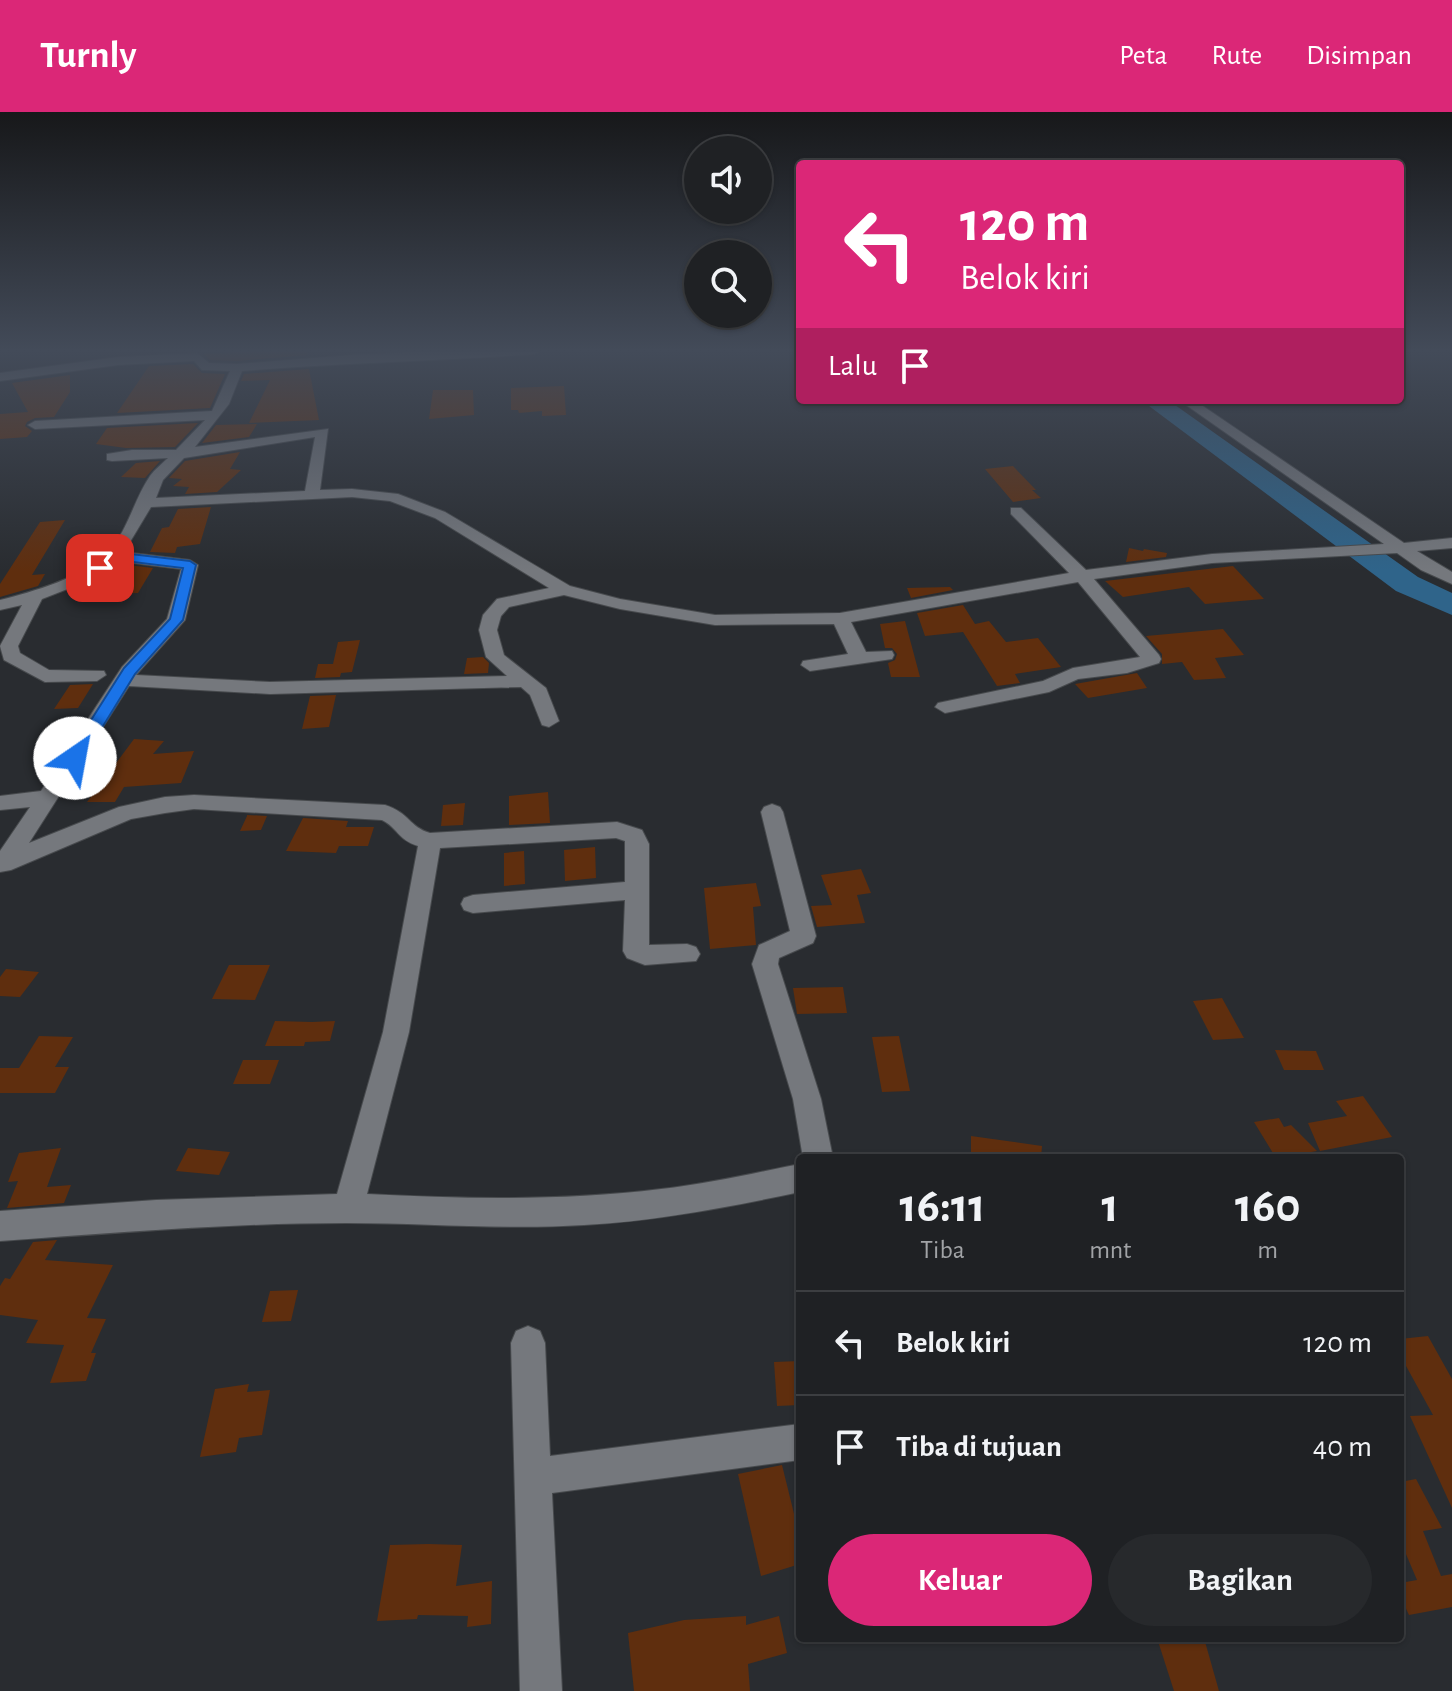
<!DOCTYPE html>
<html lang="id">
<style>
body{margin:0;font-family:"Alegreya Sans",sans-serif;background:#27292c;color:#f1f3f6;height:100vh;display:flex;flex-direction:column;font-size:30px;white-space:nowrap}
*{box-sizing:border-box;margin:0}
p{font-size:26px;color:#a1a3a6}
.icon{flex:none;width:44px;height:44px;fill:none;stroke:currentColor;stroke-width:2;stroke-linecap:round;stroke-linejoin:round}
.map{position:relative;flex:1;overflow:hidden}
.sheet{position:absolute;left:796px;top:1042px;width:608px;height:488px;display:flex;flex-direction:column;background:#1f2124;border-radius:8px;box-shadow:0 2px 6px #0004,0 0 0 2px #3c3e41}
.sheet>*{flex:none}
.guide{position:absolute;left:796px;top:48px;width:608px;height:244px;border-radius:8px;box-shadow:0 2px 6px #0004,0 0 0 2px #3c3e41;background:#db2777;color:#fff;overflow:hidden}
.controls{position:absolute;left:684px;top:24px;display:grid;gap:16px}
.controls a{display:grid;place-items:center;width:88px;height:88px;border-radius:50%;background:#1f2124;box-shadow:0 2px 6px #0004,0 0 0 2px #3c3e41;font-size:40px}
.pin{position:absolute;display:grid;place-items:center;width:68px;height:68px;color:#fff;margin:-34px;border-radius:16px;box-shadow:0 4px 12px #0006}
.me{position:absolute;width:88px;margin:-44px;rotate:33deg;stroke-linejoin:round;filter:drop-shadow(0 0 6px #0008)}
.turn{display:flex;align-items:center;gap:28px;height:168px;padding:0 32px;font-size:36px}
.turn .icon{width:104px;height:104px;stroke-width:2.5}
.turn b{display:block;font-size:56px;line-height:68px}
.then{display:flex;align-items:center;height:76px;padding:0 32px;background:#0003;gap:16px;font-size:30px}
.eta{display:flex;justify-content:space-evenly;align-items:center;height:136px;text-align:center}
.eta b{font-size:48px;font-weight:700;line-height:56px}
.button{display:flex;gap:16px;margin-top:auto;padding:16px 32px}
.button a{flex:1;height:92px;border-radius:48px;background:#db2777;color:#fff;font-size:32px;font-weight:700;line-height:92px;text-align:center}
.button a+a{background:#27292c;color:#f1f3f6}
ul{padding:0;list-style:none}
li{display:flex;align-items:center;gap:24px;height:104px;padding:0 32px;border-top:2px solid #3c3e41}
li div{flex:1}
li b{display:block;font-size:30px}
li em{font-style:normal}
header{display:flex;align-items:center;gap:48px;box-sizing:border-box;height:112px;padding:0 40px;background:#db2777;color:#fff}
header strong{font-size:38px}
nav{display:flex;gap:44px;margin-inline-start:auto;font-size:28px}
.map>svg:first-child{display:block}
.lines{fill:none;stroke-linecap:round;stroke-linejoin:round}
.river{fill:#2f648a;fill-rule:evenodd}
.building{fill:#5f2e0e}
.minor-casing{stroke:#474a4d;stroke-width:2}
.minor{fill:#75787d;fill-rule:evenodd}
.route{fill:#1a73e8;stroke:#114b97;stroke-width:2}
</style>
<header>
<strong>Turnly</strong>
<nav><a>Peta</a><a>Rute</a><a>Disimpan</a></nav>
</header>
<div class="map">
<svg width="1452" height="1579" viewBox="0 0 1452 1579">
<rect width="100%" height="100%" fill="#292c30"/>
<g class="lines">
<path class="river" d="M1141,288h27l250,177 34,16v22l-56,-24z"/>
</g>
<g class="building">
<path d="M268,238h38l1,5 -70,6 -27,-1 -7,-6z"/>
<path d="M193,252l9,9 23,1 -15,34 -93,5 32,-47z"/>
<path d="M309,257l10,51 -70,3 21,-43 -29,1 3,-7z"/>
<path d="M70,263v17l-16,25 -19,1 -8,4 -2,4 7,5 -5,6 -27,2v-25l28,-2 -16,-29z"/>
<path d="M564,274l2,29 -24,1v-5l-23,2 -1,-3h-7v-22z"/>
<path d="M433,278h40l1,25 -45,4z"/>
<path d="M198,311l-23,24 -49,1 -30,-4 11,-16z"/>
<path d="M257,312l-8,13 -47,6 14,-18z"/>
<path d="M240,340l-10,17 11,1 -24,22 -32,2 4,-7 -16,-1 9,-7 -13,-1 16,-17z"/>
<path d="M160,349l-15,17 -24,-1 15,-14z"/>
<path d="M1013,354l23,24h-4l9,8 -28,4 -28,-33z"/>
<path d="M211,395l-11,37 -23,3 -2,6 -25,-1 12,-24 7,-1 9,-18z"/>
<path d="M65,408l-33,55 13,-1 -7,12 -38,11v-13l40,-62z"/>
<path d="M1129,436l14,3 1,-2 23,4 -1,4 -40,5z"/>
<path d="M128,453l25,3 -15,25 -26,1 9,-21h4z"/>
<path d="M1233,454l31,33 -59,5 -16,-17 -66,10 -18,-16z"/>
<path d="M950,475l3,3 -42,8 -4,-10z"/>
<path d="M963,493l12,19 14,-3 17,21 32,-4 23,29 -46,7 5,9 -23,3 -34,-54 -38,4 -8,-23z"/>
<path d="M905,509l15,56h-29l-3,-14 7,-3 2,-6 -5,-6h-7l-5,-24z"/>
<path d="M1223,517l21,26 -29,3 11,20 -32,2 -12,-18 -20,2v-10l-16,-18z"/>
<path d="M360,528l-8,32 -11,1 -1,4 -25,1 3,-14h15l5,-22z"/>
<path d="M483,545l6,6 -1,10 -24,1 3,-16z"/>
<path d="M1137,561l10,15 -59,10 -13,-14z"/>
<path d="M93,572l-15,24 -24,1 16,-24z"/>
<path d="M336,583l-7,32 -27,2 8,-33z"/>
<path d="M134,627l30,2 -11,13 41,-3 -13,32 -57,4 -9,15h-28z"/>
<path d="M548,680l2,31 -41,2v-29z"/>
<path d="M465,691l-2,22 -22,1 2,-21z"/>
<path d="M247,704v-1l20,1 -6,14 -21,1z"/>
<path d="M303,706l45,3 -2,6h28l-6,19h-29l-3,7 -50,-2z"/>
<path d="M595,735l1,31 -31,3 -1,-31z"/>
<path d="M524,739l1,33 -21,2v-33z"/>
<path d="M861,757l10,24 -14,2 8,28 -48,4 -6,-21 21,-1 -11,-30z"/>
<path d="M756,771l5,23 -8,1 3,38 -46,4 -6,-61z"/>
<path d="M229,853h41l-15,35 -43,-1z"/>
<path d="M6,857l33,3 -19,25 -20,-1v-19z"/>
<path d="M843,875l4,26 -50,1 -4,-26z"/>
<path d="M1222,886l22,40 -31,2 -20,-39z"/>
<path d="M275,909l37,1 23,-1 -5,20 -25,1 -1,4h-39z"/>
<path d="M39,924l34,1 -18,30h14l-14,26h-55v-25h19z"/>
<path d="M899,924l11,55 -28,1 -10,-55z"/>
<path d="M1275,938l41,1 8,19h-40z"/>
<path d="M243,948h36l-9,24h-37z"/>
<path d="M1363,984l29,41 -72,14 -12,-28 39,-7 -11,-15z"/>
<path d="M1279,1006l5,9 7,-2 26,26 -17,3 3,4h-27l-22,-36z"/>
<path d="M971,1024l71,10 -1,12h-70z"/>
<path d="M61,1036l-14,39 24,-2 -7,18 -57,5 11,-27 -10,1 11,-29z"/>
<path d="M188,1036l42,4 -11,23 -43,-4z"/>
<path d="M57,1128l-12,20 68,5 -26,53 19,1 -15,34h5l-10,28 -36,2 14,-38 -38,-2 12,-23 -38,-5v-29l5,-8 5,1 23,-37z"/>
<path d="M298,1178l-7,31 -29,1 8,-31z"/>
<path d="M1428,1224l24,43v129l-42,-92 23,-1 -33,-60v-16z"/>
<path d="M800,1249v44l-23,1 -3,-44z"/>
<path d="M249,1272l-2,8 23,-2 -8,45 -23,3 -3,14 -36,5 15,-68z"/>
<path d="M782,1353l18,73v26l-39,12 -23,-102z"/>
<path d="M1416,1367l26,49 -19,3 18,45 11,-2v33l-43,8 -9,-19v-13l17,-3 -17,-40v-58z"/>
<path d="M428,1432l34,1 -6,41 36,-5 -1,43 -24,3 1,-11 -50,-1 -1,4 -40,2 13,-76z"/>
<path d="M746,1504v9l33,-9 8,37 -39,11 2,27h-116l-6,-58 56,-13z"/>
<path d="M1157,1526h47l15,53h-45z"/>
</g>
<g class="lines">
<g class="minor-casing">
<g id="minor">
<path d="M482,238h59l-6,4c-98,7 -195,9 -293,17l-13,33 -34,43 133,-18 -8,61 32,-1 46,5 47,18 125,74 50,13 95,16 125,-2 229,-40 -58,-59v-6h10l65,62 126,-16 172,-10 -205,-144h15l210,143 48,-5v10l-35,3 35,21v12l-31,-14 -24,-17 -185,10 -118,16 65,76 2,4 -2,4 -32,10 -49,6 -29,13 -104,21 -10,-6 3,-4 105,-22 30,-13 67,-11 -62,-75 -227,40 15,30 26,-1 2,4 -2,4 -82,12 -9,-6 2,-4 45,-7 -14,-30 -119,1 -95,-16 -56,-14 -55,12 -8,9 -4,14 7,25 42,33 13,33 -10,6 -7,-2 -12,-30 -9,-8 -251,7 -141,-8 -100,157 90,-36 46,-10 29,-2 191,10c25,8 24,22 45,28l187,-11 25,8 7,14v101l38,-1 9,3 4,7 -4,7 -51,4 -18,-7 -4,-7 2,-51 -152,13 -9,-3 -3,-6 3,-6 9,-3 152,-13v-41l-9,-3 -176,10 -31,184 -42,162c98,5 197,7 294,-5 47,-5 93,-16 139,-25v28c-72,15 -143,29 -216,33 -80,5 -158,-2 -238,-2 -115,0 -231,10 -346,18v-30l156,-11 181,-6 46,-162 35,-186c-20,-6 -21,-19 -36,-26l-188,-11 -29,4 -34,6 -120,51 -11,2v-21l30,-44 -30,3v-14l41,-5 81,-124 45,-48 14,-50 -64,-8 -29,20 -46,18 -24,47 2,7 29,17 55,1 2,4 -9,6 -52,1 -41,-22 -4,-14 22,-41 -22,5v-10c32,-8 85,-23 108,-48 20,-21 26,-53 42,-76 5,-7 12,-12 18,-18l-56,3 -5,-1v-6l25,-4h44l29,-30 -170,9 -7,-4 7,-4 177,-10 18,-40 -28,-1 -8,-9 -76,4 -118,16v-8l118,-16 79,-4 12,10 28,1 126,-10zM315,325l-10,54 -149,7 7,-18 21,-22zM352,385l38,4 45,17 114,70 -52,11 -14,16 -4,15 7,27 21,19 -237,6 -134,-7 49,-55 13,-55 -8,-5 -66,-8 27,-45z"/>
<path d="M772,692l8,3 3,5 33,124 -3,7 -34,15 -1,6 43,135 12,59h-30l-10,-59 -41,-135 7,-19 31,-14 -29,-119 3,-5z"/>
<path d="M528,1214l12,5 5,12 5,113 250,-32v36l-248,33 10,198h-42l-9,-348 5,-12z"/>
</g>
</g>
<use href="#minor" class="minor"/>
</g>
<linearGradient id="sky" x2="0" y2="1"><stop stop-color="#17181a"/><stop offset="0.52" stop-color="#434b59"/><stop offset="1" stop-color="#434b59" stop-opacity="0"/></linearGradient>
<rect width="1452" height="459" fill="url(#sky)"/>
<path class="route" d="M114,440l76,9 6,4 -13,55 -48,54 -54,88 -6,2 -8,-6 57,-90 46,-49 13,-51 -66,-8 -13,10h-9v-5z"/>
</svg>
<div class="controls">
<a><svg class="icon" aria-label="sound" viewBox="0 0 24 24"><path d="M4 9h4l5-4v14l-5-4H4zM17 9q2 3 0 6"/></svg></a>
<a><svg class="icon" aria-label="search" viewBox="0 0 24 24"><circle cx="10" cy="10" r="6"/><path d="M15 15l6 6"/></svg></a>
</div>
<div class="pin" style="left:100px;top:456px;background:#d93025"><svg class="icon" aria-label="arrive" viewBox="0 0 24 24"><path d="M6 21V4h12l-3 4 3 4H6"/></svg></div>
<svg class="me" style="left:75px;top:646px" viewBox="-20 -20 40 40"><circle r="19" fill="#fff"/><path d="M0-13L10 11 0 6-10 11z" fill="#1a73e8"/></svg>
<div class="guide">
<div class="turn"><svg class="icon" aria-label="left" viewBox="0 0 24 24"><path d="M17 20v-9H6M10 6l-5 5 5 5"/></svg><div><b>120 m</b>Belok kiri</div></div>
<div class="then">Lalu<svg class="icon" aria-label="arrive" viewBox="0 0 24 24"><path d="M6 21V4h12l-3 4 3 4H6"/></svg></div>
</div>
<section class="sheet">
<div class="eta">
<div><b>16:11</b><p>Tiba</p></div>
<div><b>1</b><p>mnt</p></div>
<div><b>160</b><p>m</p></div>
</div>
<ul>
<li><svg class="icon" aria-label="left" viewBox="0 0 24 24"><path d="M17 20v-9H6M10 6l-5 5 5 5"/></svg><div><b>Belok kiri</b></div><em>120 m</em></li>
<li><svg class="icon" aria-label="arrive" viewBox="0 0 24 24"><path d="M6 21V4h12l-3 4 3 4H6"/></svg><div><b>Tiba di tujuan</b></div><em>40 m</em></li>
</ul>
<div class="button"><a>Keluar</a><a>Bagikan</a></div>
</section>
</div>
